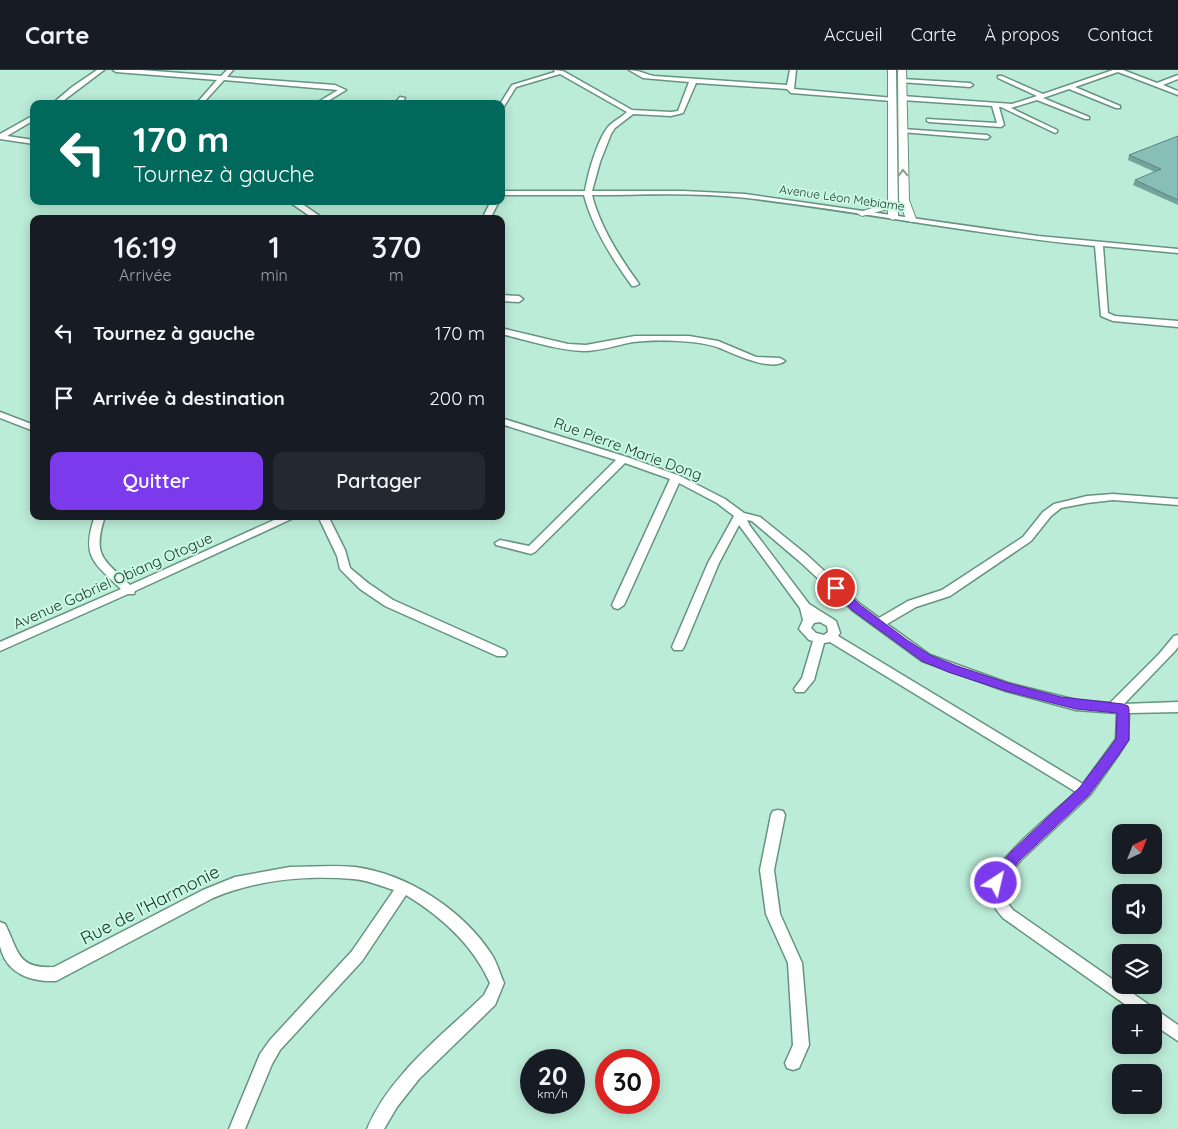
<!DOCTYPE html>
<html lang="fr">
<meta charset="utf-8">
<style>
body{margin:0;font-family:Quicksand,sans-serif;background:#242831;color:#f1f3f6;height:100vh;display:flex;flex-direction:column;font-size:19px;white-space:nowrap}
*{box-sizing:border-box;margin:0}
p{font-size:16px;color:#9ea1a6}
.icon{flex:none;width:28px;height:28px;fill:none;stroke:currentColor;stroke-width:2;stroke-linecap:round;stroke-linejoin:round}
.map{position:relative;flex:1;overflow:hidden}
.side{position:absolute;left:30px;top:145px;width:475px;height:305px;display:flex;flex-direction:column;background:#171b24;border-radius:10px;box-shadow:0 2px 12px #0003}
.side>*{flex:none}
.hud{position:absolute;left:30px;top:30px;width:475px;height:105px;border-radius:10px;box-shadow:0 2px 12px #0003;background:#00695c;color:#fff;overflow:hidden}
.needle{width:32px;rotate:43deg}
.tools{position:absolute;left:1112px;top:754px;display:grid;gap:10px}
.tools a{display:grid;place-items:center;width:50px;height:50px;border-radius:10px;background:#171b24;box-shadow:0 2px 12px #0003;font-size:25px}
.speed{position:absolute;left:520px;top:979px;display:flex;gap:10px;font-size:25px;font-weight:700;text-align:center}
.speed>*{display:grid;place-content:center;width:65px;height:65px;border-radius:50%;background:#171b24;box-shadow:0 2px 12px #0003;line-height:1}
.speed small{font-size:12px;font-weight:400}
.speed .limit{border:8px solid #d22;background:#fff;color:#111}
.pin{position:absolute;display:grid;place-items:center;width:42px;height:42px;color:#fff;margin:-21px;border:2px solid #fff;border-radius:50%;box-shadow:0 1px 5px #0007}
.me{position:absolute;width:55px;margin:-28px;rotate:35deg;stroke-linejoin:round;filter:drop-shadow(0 0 4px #0008)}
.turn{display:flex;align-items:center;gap:18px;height:105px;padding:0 20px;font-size:22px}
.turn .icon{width:65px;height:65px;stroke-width:2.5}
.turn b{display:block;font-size:35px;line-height:42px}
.eta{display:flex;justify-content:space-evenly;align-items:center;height:85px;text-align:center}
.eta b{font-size:30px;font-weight:600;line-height:35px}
.primary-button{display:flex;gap:10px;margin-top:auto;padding:10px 20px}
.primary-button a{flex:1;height:58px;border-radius:10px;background:#7c3aed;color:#fff;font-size:20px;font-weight:600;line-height:58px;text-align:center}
.primary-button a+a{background:#242831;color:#f1f3f6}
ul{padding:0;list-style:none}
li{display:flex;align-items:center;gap:15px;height:65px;padding:0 20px}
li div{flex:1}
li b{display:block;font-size:19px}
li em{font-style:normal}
header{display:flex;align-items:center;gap:30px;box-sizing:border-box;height:70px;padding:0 25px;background:#171b24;border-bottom:1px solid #363941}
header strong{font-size:24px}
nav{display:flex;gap:28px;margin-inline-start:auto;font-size:18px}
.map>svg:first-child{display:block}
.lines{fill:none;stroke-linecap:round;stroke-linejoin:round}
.minor-casing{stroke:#659380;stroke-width:3}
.major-casing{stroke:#659380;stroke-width:2}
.minor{fill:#fff;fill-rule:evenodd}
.major{fill:#fff;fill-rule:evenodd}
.wall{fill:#74a39d}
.building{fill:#87beb7;stroke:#5e8580}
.oneway{stroke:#909a95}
.route{fill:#7c3aed;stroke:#51269a}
.labels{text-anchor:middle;stroke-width:4;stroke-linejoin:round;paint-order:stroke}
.far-street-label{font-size:12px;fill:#20342b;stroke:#c8fae4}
.street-label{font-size:15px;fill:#20342b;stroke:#c8fae4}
.near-street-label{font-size:18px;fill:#20342b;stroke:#c8fae4}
</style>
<header>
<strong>Carte</strong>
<nav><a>Accueil</a><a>Carte</a><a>À propos</a><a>Contact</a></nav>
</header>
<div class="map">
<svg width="1178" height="1059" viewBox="0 0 1178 1059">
<rect width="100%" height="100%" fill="#bbecd7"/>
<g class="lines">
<g class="minor-casing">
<g id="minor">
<path d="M97,0h7l-45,34h-7l20,-17z"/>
<path d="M113,0h28l80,6 6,-6h6l-6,7 108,8 11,5 -23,14h-8l23,-14 -114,-10 -20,22 7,2h-15l21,-24 -101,-8z"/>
<path d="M554,0l9,1 69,39 39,2 7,-1 11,-29 -46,-4 -14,-8c9,0 16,4 25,6l133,9 3,-15h6l-2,19 100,9 1,1 -3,2 -101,-8 -4,-4 -91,-6 -13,30 -12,3 -38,-2 -18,14 -4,6 -11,28 -8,29h91l62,3 293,42 140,13v4l-75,-7 5,67 7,3 63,5v6l-65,-6 -12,-5 -6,-70c-117,-11 -232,-34 -348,-48 -51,-6 -104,-3 -155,-3 8,32 28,63 47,89l-4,2h-3c-19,-26 -40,-59 -48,-91h-83v-4h84c3,-18 12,-50 23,-64 5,-6 13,-9 19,-15l-67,-38 -44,13 -13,21 -2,1v-5h-1l12,-19 43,-13z"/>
<path d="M1113,0h10l34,13 21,-8v4l-15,6 15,6v4l-60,-23 -43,15 45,19v2h-4l-47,-19 -26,9 46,19v2h-4l-48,-19 -26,8 46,22v2l-2,1 -54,-26h-2l5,18 -3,2 -72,-5 -2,-1v-2l70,4 -5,-17 -90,-6 -3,-2 3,-2 110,8 25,-8 -39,-18v-2h4l41,18z"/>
<path d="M902,9l68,4 3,2 -3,2 -70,-5v-2z"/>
<path d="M400,27l5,1 -4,6h-7z"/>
<path d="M34,45v5l-27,16 27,4v4l-34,-5v-5z"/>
<path d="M903,59l84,6 3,2 -3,2 -86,-7v-2z"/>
<path d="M288,131h10l26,18h-10z"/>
<path d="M491,131h8l-9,18h-8z"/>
<path d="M501,225l18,1 4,3 -4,3 -18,-1z"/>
<path d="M501,258l67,16 18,1 49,-9h54l29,5 38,16 24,1 5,3c-14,11 -51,-7 -65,-13 -20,-8 -66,-9 -87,-6 -16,3 -33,9 -49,9 -28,-1 -56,-11 -83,-17z"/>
<path d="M0,342l34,13v6l-34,-13z"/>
<path d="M501,348l126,39 53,19 45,23 19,14 16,4 47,38 53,49 19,14 29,-17 34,-11 81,-53 20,-25 11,-8 33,-8 26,-2 65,5v6l-65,-5 -26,3 -26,5 -10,8 -20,25 -81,55 -34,11 -29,17 43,31 78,28 68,17 34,3 49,-49 15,-18 4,-1v12l-3,4 -51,53 54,-2v10l-49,1 -1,27 -11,17 -27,38 -69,65 -18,23 2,17 8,10 165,115v16l-24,-16v-13h-18l-133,-94c-8,-9 -16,-21 -14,-34 4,-23 68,-74 87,-92l-246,-150 -6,1 -10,37 -10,12h-8l-2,-3 8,-11 11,-37 -4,-1 -10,-11 4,-9 -3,-12 -61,-83 -20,38 -35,84 -2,3h-8l-2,-3 36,-84 26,-47 -17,-13 -38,-20 -55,122 -6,4 -4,-1 -2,-3 58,-126 -45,-16 -90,89 -4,2 -35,-9 -1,-2 5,-3 29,6 87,-86 -115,-36zM747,450l5,1 47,40 53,49 70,51 84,30 70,19 41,3 -1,26 -33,45 -245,-148 2,-3 -4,-12 -27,-17 -59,-78zM820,552l7,4 1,6 -4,3 -8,-2 -5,-5 3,-5z"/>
<path d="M95,446h10c-13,40 -2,43 25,69l153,-69h15l-163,75 -1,3h-6l-128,57v-9l121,-53c-28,-27 -40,-33 -26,-73z"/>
<path d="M318,446h10l17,34 5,18 18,15 25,17 112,50 2,3 -2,3h-8l-112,-50 -25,-17 -20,-20 -3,-13z"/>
<path d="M778,740l5,1 2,4 -11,55 6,44 22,49 7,82 -10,23 -6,2 -6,-2 -2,-5 8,-18 -5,-82 -22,-49 -6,-44 11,-55 2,-4z"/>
<path d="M290,797c21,0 44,-2 65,0 53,7 108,43 137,88 5,8 8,19 12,28l-9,22 -76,74 -22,28 -13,22h-17c23,-55 76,-94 117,-134l6,-12c-17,-38 -48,-66 -84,-88l-44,66 -82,89 -8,14 -27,65h-16l31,-75 10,-14 82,-89 42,-61c-13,-4 -27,-10 -41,-11 -47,-4 -97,1 -140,19l-157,83c-25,1 -50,-7 -56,-35 0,-7 0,-17 0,-24l5,2c14,28 12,45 49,43l149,-77 32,-13z"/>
</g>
</g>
<g class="major-casing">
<g id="major">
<path d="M888,0h8l2,147 -5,3 -5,-3v-8l-26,7 -5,-3 31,-10z"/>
<path d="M898,0h8l3,130 7,19 -5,3 -5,-3 -7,-19z"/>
</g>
</g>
<use href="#minor" class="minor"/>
<use href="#major" class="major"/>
</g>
<path class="wall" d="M1178,66v69l-45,-20 2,-5 20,-8 -27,-12 1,-5z"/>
<path class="building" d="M1178,66v64l-43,-20 26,-11 -32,-14z"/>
<defs><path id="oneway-chevron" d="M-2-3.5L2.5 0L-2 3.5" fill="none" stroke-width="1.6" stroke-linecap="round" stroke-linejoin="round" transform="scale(1.25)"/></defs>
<use class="oneway" href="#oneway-chevron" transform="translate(903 103) rotate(-92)"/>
<path class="route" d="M836,514l4,2 20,19 47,35 23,15 27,11 51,17 53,14 62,7 5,2 1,3v31l-12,17 -28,38 -69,65 -15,19 -4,8 -5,2 -5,-2 -2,-4 6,-13 16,-18 69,-65 28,-37 8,-11 1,-26 -41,-4 -70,-18 -58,-19 -26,-11 -70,-51 -21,-22z"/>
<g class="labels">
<g class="far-street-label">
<text transform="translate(842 128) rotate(8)" y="4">Avenue Léon Mebiame</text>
</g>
<g class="street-label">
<text transform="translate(628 379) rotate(20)" y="5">Rue Pierre Marie Dong</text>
<text transform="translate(113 511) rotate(-24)" y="5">Avenue Gabriel Obiang Otogue</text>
</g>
<g class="near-street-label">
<text transform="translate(150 835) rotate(-27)" y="6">Rue de l'Harmonie</text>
</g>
</g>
</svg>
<div class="tools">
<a><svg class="needle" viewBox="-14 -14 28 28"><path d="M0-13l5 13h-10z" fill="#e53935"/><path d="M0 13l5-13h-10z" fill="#9ea1a6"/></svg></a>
<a><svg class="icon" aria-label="sound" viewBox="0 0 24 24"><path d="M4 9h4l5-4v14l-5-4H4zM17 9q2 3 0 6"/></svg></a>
<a><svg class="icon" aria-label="layers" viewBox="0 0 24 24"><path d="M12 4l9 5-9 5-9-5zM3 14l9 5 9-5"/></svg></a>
<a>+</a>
<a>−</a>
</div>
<div class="speed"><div>20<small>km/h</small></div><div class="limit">30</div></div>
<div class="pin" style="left:836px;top:518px;background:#d93025"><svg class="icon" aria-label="arrive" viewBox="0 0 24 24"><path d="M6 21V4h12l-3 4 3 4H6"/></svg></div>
<svg class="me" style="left:996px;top:813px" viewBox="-20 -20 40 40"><circle r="17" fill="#7c3aed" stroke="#fff" stroke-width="3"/><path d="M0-11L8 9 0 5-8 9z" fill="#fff"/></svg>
<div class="hud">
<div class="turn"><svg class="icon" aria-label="left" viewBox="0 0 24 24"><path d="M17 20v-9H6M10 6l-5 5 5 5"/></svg><div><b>170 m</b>Tournez à gauche</div></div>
</div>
<section class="side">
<div class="eta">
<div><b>16:19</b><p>Arrivée</p></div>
<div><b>1</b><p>min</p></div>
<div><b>370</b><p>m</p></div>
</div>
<ul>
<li><svg class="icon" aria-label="left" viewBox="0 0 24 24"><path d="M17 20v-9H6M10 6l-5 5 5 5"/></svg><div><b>Tournez à gauche</b></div><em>170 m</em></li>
<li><svg class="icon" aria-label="arrive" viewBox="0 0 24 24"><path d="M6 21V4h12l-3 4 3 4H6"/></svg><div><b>Arrivée à destination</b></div><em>200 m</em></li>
</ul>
<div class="primary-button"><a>Quitter</a><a>Partager</a></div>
</section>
</div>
